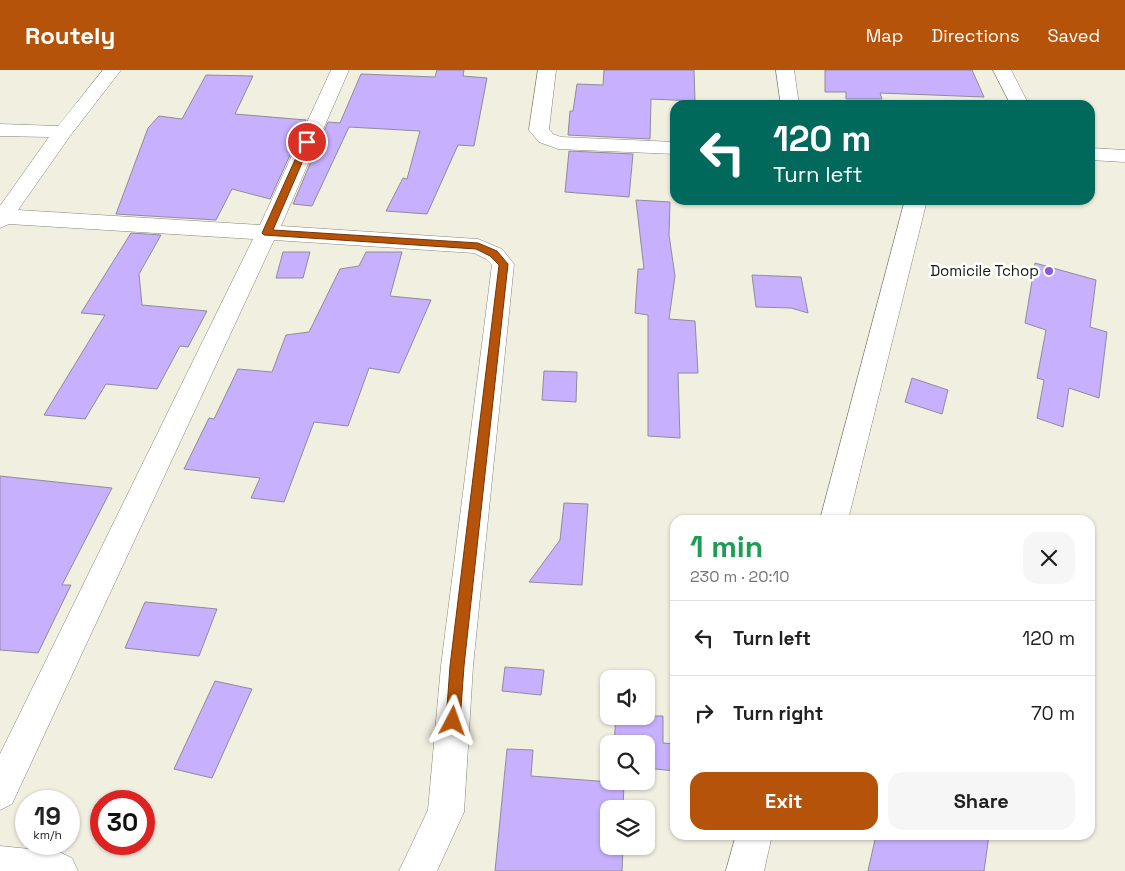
<!DOCTYPE html>
<meta charset="utf-8">
<style>
body{margin:0;font-family:"Space Grotesk",sans-serif;background:#f6f6f6;color:#222;height:100vh;display:flex;flex-direction:column;font-size:19px;white-space:nowrap}
*{box-sizing:border-box;margin:0}
p{font-size:16px;color:#767676}
.icon{flex:none;width:28px;height:28px;fill:none;stroke:currentColor;stroke-width:2;stroke-linecap:round;stroke-linejoin:round}
.map{position:relative;flex:1;overflow:hidden}
.sheet{position:absolute;left:670px;top:445px;width:425px;height:325px;display:flex;flex-direction:column;background:#fff;border-radius:15px;box-shadow:0 1px 4px #0004}
.sheet>*{flex:none}
.banner{position:absolute;left:670px;top:30px;width:425px;height:105px;border-radius:15px;box-shadow:0 1px 4px #0004;background:#00695c;color:#fff;overflow:hidden}
.tools{position:absolute;left:600px;top:600px;display:grid;gap:10px}
.tools a{display:grid;place-items:center;width:55px;height:55px;border-radius:10px;background:#fff;box-shadow:0 1px 4px #0004;font-size:25px}
.speed{position:absolute;left:15px;top:720px;display:flex;gap:10px;font-size:25px;font-weight:700;text-align:center}
.speed>*{display:grid;place-content:center;width:65px;height:65px;border-radius:50%;background:#fff;box-shadow:0 1px 4px #0004;line-height:1}
.speed small{font-size:12px;font-weight:400}
.speed .limit{border:8px solid #d22;background:#fff;color:#111}
.pin{position:absolute;display:grid;place-items:center;width:42px;height:42px;color:#fff;margin:-21px;border:2px solid #fff;border-radius:50%;box-shadow:0 1px 5px #0007}
.me{position:absolute;width:55px;margin:-28px;rotate:4deg;stroke-linejoin:round;filter:drop-shadow(0 0 4px #0008)}
.turn{display:flex;align-items:center;gap:18px;height:105px;padding:0 20px;font-size:22px}
.turn .icon{width:65px;height:65px;stroke-width:2.5}
.turn b{display:block;font-size:35px;line-height:42px}
.round{display:grid;place-items:center;flex:none;width:52px;height:52px;border-radius:15px;background:#f6f6f6}
.summary{display:flex;align-items:center;justify-content:space-between;height:85px;padding:0 20px}
h1{font-size:30px;font-weight:700;line-height:38px;color:#1e9e55}
.button{display:flex;gap:10px;margin-top:auto;padding:10px 20px}
.button a{flex:1;height:58px;border-radius:15px;background:#b45309;color:#fff;font-size:20px;font-weight:700;line-height:58px;text-align:center}
.button a+a{background:#f6f6f6;color:#222}
ul{padding:0;list-style:none}
li{display:flex;align-items:center;gap:15px;height:75px;padding:0 20px;border-top:1px solid #e0e0e0}
li div{flex:1}
li b{display:block;font-size:19px}
li em{font-style:normal}
header{display:flex;align-items:center;gap:30px;box-sizing:border-box;height:70px;padding:0 25px;background:#b45309;color:#fff}
header strong{font-size:24px}
nav{display:flex;gap:28px;margin-inline-start:auto;font-size:18px}
.map>svg:first-child{display:block}
.building{fill:#c7b0fd;stroke:#8f8c99}
.lines{fill:none;stroke-linecap:round;stroke-linejoin:round}
.minor-casing{stroke:#878578;stroke-width:1}
.minor{fill:#fff;fill-rule:evenodd}
.route{fill:#b45309;stroke:#753606}
.poi-dot{fill:#895cd5;stroke:#fff;stroke-width:2}
.labels{text-anchor:middle;stroke-width:5;stroke-linejoin:round;paint-order:stroke}
.poi-label{font-size:15px;fill:#161510;stroke:#fff;text-anchor:end}
</style>
<header>
<strong>Routely</strong>
<nav><a>Map</a><a>Directions</a><a>Saved</a></nav>
</header>
<div class="map">
<svg width="1125" height="801" viewBox="0 0 1125 801">
<rect width="100%" height="100%" fill="#f1efe0"/>
<g class="building">
<path d="M437,0h27l-1,6 24,2 -13,68 -16,-1 -31,69 -41,-3 17,-33 4,1 13,-48 -71,-4 -37,79 -19,-2 35,-82 12,1 21,-49 74,3z"/>
<path d="M604,0h90l1,31 -44,-2 -1,40 -82,-4 2,-24h3l4,-27 26,1z"/>
<path d="M825,0h147l12,27 -104,-4 2,6h-36v-7h-21z"/>
<path d="M206,5l47,1 -18,38 71,6 -36,79 -38,-10 -16,31 -100,-6 32,-86 11,-12 23,3z"/>
<path d="M569,81l64,3 -4,43 -64,-5z"/>
<path d="M636,130l34,2 -1,33 6,41 -6,43 26,2 3,52h-20l2,65 -32,-2v-121l-13,-2 3,-44h6z"/>
<path d="M131,163l30,2 -22,39 3,31 65,6 -19,36 -8,-1 -23,43 -51,-5 -21,35 -41,-4 61,-100 -24,-2z"/>
<path d="M283,182h27l-7,26h-27z"/>
<path d="M366,182h36l-12,44 41,4 -32,73 -30,-5 -21,58 -34,-4 -30,80 -33,-4 9,-20 -76,-9 25,-51 5,1 24,-50 34,3 14,-37 23,-3 31,-63 19,-3z"/>
<path d="M1035,193l61,17 -6,47 17,5 -8,66 -30,-10 -6,39 -26,-9 7,-38 -7,-2 9,-48 -21,-7z"/>
<path d="M752,205l49,2 7,36 -17,-5 -35,-1z"/>
<path d="M544,301l33,1 -1,30 -34,-2z"/>
<path d="M912,308l36,12 -6,24 -37,-12z"/>
<path d="M0,406l112,12 -50,97h9l-33,68 -38,-3z"/>
<path d="M564,433l24,1 -6,81 -53,-3 31,-42z"/>
<path d="M145,532l72,7 -18,47 -74,-8z"/>
<path d="M505,597l39,3 -3,25 -39,-4z"/>
<path d="M215,611l37,8 -40,89 -38,-9z"/>
<path d="M616,646h47v27l12,1v27l-29,-3v-24h-32z"/>
<path d="M507,679l26,1 -2,26 93,7 -1,26h-14v37h14l-1,25h-127z"/>
<path d="M876,765h113l-5,36h-116z"/>
</g>
<g class="lines">
<g class="minor-casing">
<g id="minor">
<path d="M103,0h18l-51,66 -52,74 242,15 71,-155h18l-68,156 197,13 24,10 12,15 -41,402 -9,146 -27,59h-38l29,-61 13,-144 51,-401 -6,-6 -12,-6 -200,-13 -262,564 -12,6v-56l253,-515 -244,-15 -9,4v-22l49,-69 -49,-1v-12l58,2z"/>
<path d="M538,0h18l-7,59 4,5 8,3 114,5v12l-117,-5 -19,-7 -10,-12z"/>
<path d="M776,0h18l5,35h-18z"/>
<path d="M993,0h18l18,35h-18z"/>
<path d="M1090,78l35,2v12l-35,-2z"/>
<path d="M905,130h22l-79,320h-28z"/>
<path d="M736,765h36l-8,36h-38z"/>
<path d="M0,776l59,6 13,6 6,13h-78z"/>
</g>
</g>
<use href="#minor" class="minor"/>
</g>
<path class="route" d="M307,70l4,2 -38,88 205,13 19,8 11,13 -44,402 -4,55 -2,5 -5,2 -5,-2 -2,-5 4,-55 49,-401 -9,-9 -14,-7 -212,-14 -2,-2 41,-91z"/>
<circle class="poi-dot" cx="1049" cy="201" r="5"/>
<g class="labels">
<g class="poi-label">
<text x="1039" y="206">Domicile Tchop</text>
</g>
</g>
</svg>
<div class="tools">
<a><svg class="icon" aria-label="sound" viewBox="0 0 24 24"><path d="M4 9h4l5-4v14l-5-4H4zM17 9q2 3 0 6"/></svg></a>
<a><svg class="icon" aria-label="search" viewBox="0 0 24 24"><circle cx="10" cy="10" r="6"/><path d="M15 15l6 6"/></svg></a>
<a><svg class="icon" aria-label="layers" viewBox="0 0 24 24"><path d="M12 4l9 5-9 5-9-5zM3 14l9 5 9-5"/></svg></a>
</div>
<div class="speed"><div>19<small>km/h</small></div><div class="limit">30</div></div>
<div class="pin" style="left:307px;top:72px;background:#d93025"><svg class="icon" aria-label="arrive" viewBox="0 0 24 24"><path d="M6 21V4h12l-3 4 3 4H6"/></svg></div>
<svg class="me" style="left:453px;top:651px" viewBox="-20 -20 40 40"><path d="M0-17L14 15 0 8-14 15z" fill="#b45309" stroke="#fff" stroke-width="4"/></svg>
<div class="banner">
<div class="turn"><svg class="icon" aria-label="left" viewBox="0 0 24 24"><path d="M17 20v-9H6M10 6l-5 5 5 5"/></svg><div><b>120 m</b>Turn left</div></div>
</div>
<section class="sheet">
<div class="summary"><div><h1>1 min</h1><p>230 m · 20:10</p></div><a class="round"><svg class="icon" aria-label="close" viewBox="0 0 24 24"><path d="M6 6l12 12M18 6L6 18"/></svg></a></div>
<ul>
<li><svg class="icon" aria-label="left" viewBox="0 0 24 24"><path d="M17 20v-9H6M10 6l-5 5 5 5"/></svg><div><b>Turn left</b></div><em>120 m</em></li>
<li><svg class="icon" aria-label="right" viewBox="0 0 24 24"><path d="M7 20v-9h11M14 6l5 5-5 5"/></svg><div><b>Turn right</b></div><em>70 m</em></li>
</ul>
<div class="button"><a>Exit</a><a>Share</a></div>
</section>
</div>
